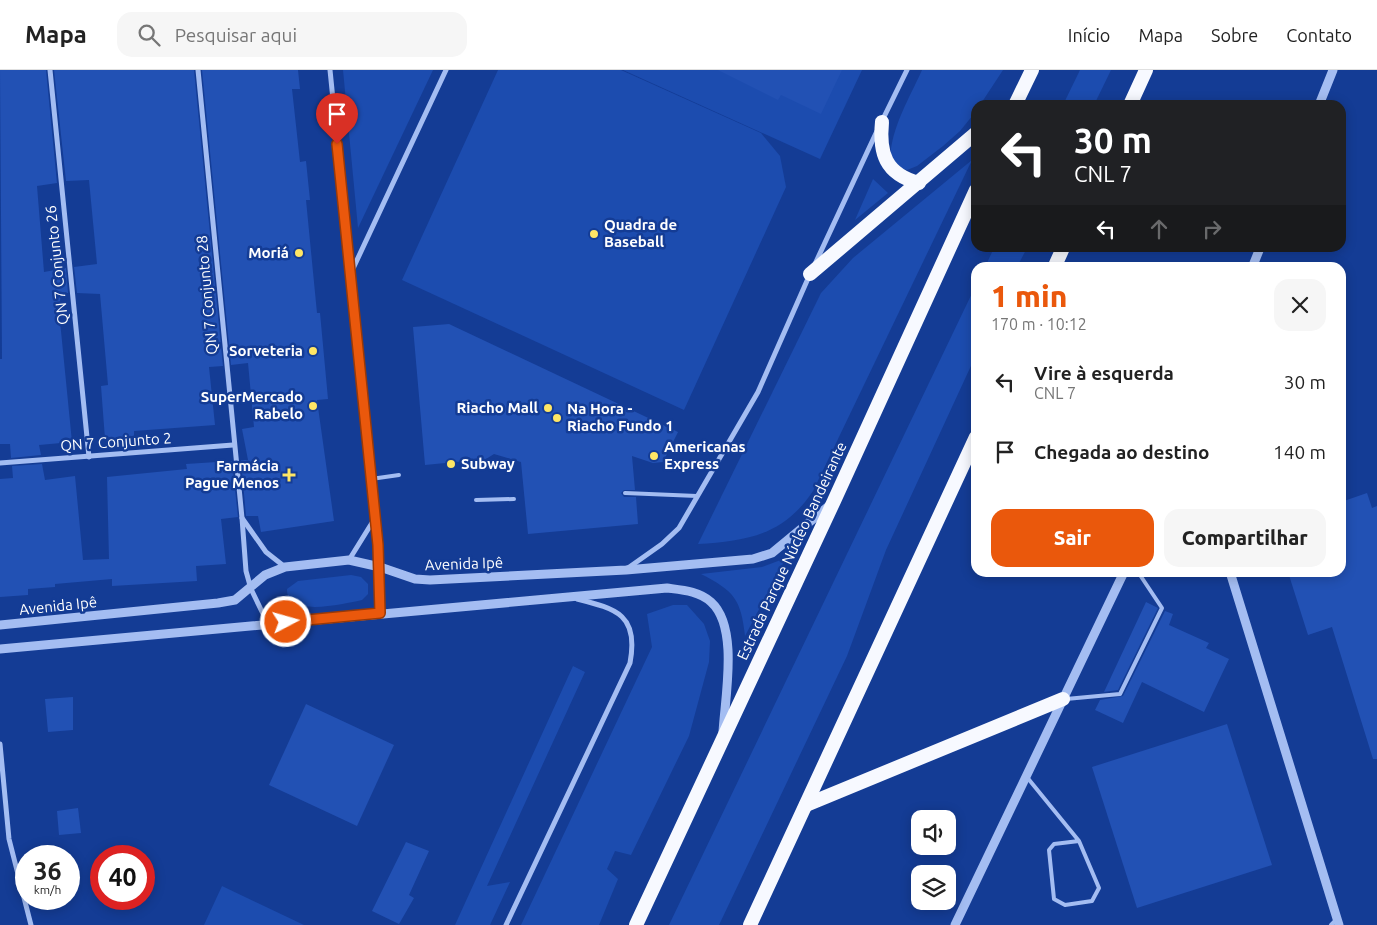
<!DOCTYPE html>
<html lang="pt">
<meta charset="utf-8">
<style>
body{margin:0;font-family:Ubuntu,sans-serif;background:#f6f6f6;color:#222;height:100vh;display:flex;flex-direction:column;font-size:19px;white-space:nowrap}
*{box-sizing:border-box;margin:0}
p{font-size:16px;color:#767676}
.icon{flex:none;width:28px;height:28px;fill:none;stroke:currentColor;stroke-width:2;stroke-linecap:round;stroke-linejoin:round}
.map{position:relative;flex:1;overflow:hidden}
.sheet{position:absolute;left:971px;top:192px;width:375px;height:315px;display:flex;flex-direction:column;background:#fff;border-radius:15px;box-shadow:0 2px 12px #0003}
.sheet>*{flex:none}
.banner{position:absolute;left:971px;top:30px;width:375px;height:152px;border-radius:15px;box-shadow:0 2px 12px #0003;background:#202124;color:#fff;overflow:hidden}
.controls{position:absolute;left:911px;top:740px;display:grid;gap:10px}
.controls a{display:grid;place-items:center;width:45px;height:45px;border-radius:10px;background:#fff;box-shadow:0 2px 12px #0003;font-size:25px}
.speed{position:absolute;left:15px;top:775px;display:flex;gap:10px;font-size:25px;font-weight:700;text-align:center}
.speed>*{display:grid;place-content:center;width:65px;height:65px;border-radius:50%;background:#fff;box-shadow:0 2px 12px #0003;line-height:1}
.speed small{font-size:12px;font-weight:400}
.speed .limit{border:8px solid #d22;background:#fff;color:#111}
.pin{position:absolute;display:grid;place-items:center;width:42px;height:42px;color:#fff;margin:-51px -21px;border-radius:50% 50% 50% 0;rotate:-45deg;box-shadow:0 0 5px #0007}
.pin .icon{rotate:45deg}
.me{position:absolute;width:55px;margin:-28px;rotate:84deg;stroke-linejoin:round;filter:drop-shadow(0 0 4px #0008)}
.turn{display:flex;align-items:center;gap:18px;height:105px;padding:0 20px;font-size:22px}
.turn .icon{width:65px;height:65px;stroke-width:2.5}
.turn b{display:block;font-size:35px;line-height:42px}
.lanes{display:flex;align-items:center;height:48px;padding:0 20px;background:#0003;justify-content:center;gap:25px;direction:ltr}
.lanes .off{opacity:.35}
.round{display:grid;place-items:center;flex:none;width:52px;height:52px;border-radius:15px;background:#f6f6f6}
.head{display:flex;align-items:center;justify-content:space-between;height:85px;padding:0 20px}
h1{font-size:30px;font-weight:800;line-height:38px;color:#ea580c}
.primary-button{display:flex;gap:10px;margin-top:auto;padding:10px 20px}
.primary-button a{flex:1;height:58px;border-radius:15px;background:#ea580c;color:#fff;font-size:20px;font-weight:800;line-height:58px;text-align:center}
.primary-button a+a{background:#f6f6f6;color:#222}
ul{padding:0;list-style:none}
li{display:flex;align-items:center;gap:15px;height:70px;padding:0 20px}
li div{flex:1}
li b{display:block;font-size:19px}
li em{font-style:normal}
header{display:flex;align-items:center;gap:30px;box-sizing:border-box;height:70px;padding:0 25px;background:#fff;border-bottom:1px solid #e0e0e0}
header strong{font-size:24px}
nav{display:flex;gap:28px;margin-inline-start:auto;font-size:18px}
.search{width:350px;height:45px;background:#f6f6f6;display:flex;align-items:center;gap:12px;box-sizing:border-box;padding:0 18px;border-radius:15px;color:#767676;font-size:19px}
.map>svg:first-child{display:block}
.green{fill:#1c4caf}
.building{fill:#2251b4}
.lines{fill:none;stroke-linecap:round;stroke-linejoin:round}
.service{stroke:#a4bdf2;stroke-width:4}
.minor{stroke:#a4bdf2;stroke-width:5}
.tertiary{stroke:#a4bdf2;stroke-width:9}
.trunk{stroke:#f7f9ff;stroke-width:14}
.route-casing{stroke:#983908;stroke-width:12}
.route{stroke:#ea580c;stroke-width:9}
.poi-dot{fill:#ffe665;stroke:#143c95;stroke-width:2}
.labels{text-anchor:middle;stroke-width:5;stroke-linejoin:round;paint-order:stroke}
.poi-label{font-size:15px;font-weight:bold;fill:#fff;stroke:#143c95;text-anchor:end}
.street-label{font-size:15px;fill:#fff;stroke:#143c95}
</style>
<header>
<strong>Mapa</strong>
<div class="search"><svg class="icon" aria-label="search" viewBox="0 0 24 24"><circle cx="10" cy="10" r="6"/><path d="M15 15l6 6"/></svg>Pesquisar aqui</div>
<nav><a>Início</a><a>Mapa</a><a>Sobre</a><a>Contato</a></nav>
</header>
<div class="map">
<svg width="1377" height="855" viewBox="0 0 1377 855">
<rect width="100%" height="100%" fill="#143c95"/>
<g class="green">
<path d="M343,0h90l-75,158z"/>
<path d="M498,0h123l140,63 19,23 6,31 -102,223 -282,-130z"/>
<path d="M623,0h239l-42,89z"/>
<path d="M922,0h81l-23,35h-4l-3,10 -13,16 -17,15 -26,20 -10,4 -7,-2 -10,-10c2,-32 19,-59 32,-88z"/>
<path d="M1080,0h31l-17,35h-31z"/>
<path d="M972,90l-159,331c-29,44 -66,50 -115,53l123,-251 32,-35z"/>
<path d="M873,109l15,14 -33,27z"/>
<path d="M994,178h33l-10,19h-32z"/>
<path d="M976,215v70l-90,195 -39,106 -128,269h-50z"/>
<path d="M786,488l-41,78c-4,-37 -11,-45 -44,-62l61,-7z"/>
<path d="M351,505l10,2 7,7v10l-6,6c-19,4 -76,18 -75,-11l11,-8z"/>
<path d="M673,535h14l17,19 6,17 -1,21 -20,74 -58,119 -16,-4 -8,18 11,10 -19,46h-78l131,-278 -5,-33z"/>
<path d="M573,596l12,6 -98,214 23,-4 -20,43h-35z"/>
<path d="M222,816l82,39h-100z"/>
</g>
<g class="building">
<path d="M0,0h46l11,113 -20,3 7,86 22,-4 2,25 -7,-1 -2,19 13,131 -33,3 2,10 -30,3 -1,-14h-10v-85h2z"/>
<path d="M54,0h140l29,296 -14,1 6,58 -81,6v5l-29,3 -4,-53 7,-1 -8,-91 -23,-1 -3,-26 23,-3 -8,-84 -23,1z"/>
<path d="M202,0h96l2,19h-8l8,73 6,-1 4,39h-4l11,113h3l8,86 -11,1 17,121 -73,11 -3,-16h-12l-5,-56h7l-6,-31 12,-2 -6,-64 -17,2z"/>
<path d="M718,0h124l-21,44 -40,-19 -3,5z"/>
<path d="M449,254l229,108 -15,30 -10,1 -21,-7 3,34h-11l-3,3 3,4h12l2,27 -110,10 -7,-72 -27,-8 -8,5 -61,6 -12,-138z"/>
<path d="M232,391l6,56 -17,2 5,45 -30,2 1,15 -85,5v-7l-57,5v3l-27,2v6l-28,2v-118l13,-1 -1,-12 30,-2 3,16 30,-4 8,84 26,-1 -2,-82 80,-8 -1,-5z"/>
<path d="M1367,423l5,15 5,-2v253h-4l-41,-132 -24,8 -20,-63h53v-70z"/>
<path d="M1146,532l12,6 -40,82 -14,2z"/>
<path d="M1165,541l8,3 -4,11 40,18 -3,5 23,11 -25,53 -62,-30 -19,41 -28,-13 5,-10 23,-4z"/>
<path d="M73,627v33l-25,2 -3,-33z"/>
<path d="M306,634l88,41 -37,81 -88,-41z"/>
<path d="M1227,654l45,141 -135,43 -45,-141z"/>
<path d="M78,738l3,25 -22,2 -2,-24z"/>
<path d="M406,772l23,9 -20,44 5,3 -15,26 -27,-13z"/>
</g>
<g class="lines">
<g class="service">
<path d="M371,409l28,-4"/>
<path d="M625,423l72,3"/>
<path d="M476,430l38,-1"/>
<path d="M1066,629l54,-5 42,-86 -24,-36"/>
<path d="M1026,706l53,65 20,47 -7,13 -27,4 -11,-6 -5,-49 5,-6 25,-3"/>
<path d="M1331,855l6,-6"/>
</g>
<g class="minor">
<path d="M50,0l39,387"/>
<path d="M198,0l44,448 4,53 5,18 17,35"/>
<path d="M330,0l48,475 2,68"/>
<path d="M882,51l25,-51"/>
<path d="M815,194l62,-133"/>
<path d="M350,205l96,-205"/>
<path d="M0,393l233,-18"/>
<path d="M242,448l24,34 19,15"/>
<path d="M349,490l26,-42"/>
<path d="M628,498l34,-24 17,-16 79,-136 52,-118"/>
<path d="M0,674l9,95 22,86"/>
<path d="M506,855l124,-262c9,-48 -13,-54 -53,-64"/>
</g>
<g class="tertiary">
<path d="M1319,35l14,-35"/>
<path d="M1252,198l8,-20"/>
<path d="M1230,502l109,353"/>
<path d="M0,555l218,-22 17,-3 30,-25 20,-8 64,-7 31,7 35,12 15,1 196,-10 127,-11 19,-6 58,-48"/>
<path d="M0,579l667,-61c15,2 32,3 44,14 28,25 14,95 12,130"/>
<path d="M955,855l169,-353"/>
</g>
<g class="trunk">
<path d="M1015,35l17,-35"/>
<path d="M1130,35l16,-35"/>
<path d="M882,52c-3,31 3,52 37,61"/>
<path d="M1054,198l9,-20"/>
<path d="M810,204l166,-141"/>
<path d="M806,735l257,-106"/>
<path d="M636,855l198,-424 142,-311"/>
<path d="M750,855l226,-488"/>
</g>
</g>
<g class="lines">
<g class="route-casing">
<path id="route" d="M286,552l94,-9 -2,-68 -41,-401"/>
</g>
<use href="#route" class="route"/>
</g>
<g class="poi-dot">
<circle cx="594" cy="164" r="5"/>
<circle cx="299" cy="183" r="5"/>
<circle cx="313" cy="281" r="5"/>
<circle cx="313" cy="336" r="5"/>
<circle cx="548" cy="338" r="5"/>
<circle cx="557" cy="348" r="5"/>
<circle cx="654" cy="386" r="5"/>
<circle cx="451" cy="394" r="5"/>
<path d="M286.5 397.5h5v5h5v5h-5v5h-5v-5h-5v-5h5z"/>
</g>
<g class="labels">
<g class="poi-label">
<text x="604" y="160" text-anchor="start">Quadra de<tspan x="604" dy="17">Baseball</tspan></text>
<text x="289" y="188">Moriá</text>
<text x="303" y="286">Sorveteria</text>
<text x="303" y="332">SuperMercado<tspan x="303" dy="17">Rabelo</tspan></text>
<text x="538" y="343">Riacho Mall</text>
<text x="567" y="344" text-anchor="start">Na Hora -<tspan x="567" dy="17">Riacho Fundo 1</tspan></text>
<text x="664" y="382" text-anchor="start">Americanas<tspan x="664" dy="17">Express</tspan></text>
<text x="461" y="399" text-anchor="start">Subway</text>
<text x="279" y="401">Farmácia<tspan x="279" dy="17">Pague Menos</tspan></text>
</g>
<g class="street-label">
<text transform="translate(57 195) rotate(-96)" y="5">QN 7 Conjunto 26</text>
<text transform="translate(207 225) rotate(-95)" y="5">QN 7 Conjunto 28</text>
<text transform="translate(116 372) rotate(-4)" y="5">QN 7 Conjunto 2</text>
<text transform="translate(792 481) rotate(-65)" y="5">Estrada Parque Núcleo Bandeirante</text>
<text transform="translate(464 494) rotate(-2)" y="5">Avenida Ipê</text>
<text transform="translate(58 536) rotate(-6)" y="5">Avenida Ipê</text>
</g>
</g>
</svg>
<div class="controls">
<a><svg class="icon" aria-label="sound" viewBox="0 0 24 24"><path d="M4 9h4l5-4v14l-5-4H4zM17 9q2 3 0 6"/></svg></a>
<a><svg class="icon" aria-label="layers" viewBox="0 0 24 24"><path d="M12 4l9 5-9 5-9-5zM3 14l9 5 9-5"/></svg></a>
</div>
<div class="speed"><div>36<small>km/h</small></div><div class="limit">40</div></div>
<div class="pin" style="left:337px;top:74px;background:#d93025"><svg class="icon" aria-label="arrive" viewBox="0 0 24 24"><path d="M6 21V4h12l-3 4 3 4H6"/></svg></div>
<svg class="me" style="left:286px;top:552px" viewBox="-20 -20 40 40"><circle r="17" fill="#ea580c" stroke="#fff" stroke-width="3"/><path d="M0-11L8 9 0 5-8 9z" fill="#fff"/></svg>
<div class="banner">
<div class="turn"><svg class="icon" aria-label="left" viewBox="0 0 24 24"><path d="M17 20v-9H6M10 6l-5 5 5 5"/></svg><div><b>30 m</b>CNL 7</div></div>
<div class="lanes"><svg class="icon" aria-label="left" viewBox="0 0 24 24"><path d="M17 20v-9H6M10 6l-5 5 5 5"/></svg><svg class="icon off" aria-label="ahead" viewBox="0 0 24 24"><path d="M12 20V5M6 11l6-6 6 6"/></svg><svg class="icon off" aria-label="right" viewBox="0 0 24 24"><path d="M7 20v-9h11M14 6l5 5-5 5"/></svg></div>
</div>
<section class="sheet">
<div class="head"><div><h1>1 min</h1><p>170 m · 10:12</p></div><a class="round"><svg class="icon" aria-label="close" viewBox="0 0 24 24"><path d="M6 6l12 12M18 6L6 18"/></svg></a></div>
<ul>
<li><svg class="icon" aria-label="left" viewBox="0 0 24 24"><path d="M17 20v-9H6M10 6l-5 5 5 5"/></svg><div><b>Vire à esquerda</b><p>CNL 7</p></div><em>30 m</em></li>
<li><svg class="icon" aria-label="arrive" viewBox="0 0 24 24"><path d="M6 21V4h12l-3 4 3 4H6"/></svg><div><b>Chegada ao destino</b></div><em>140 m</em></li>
</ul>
<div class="primary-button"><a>Sair</a><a>Compartilhar</a></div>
</section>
</div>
